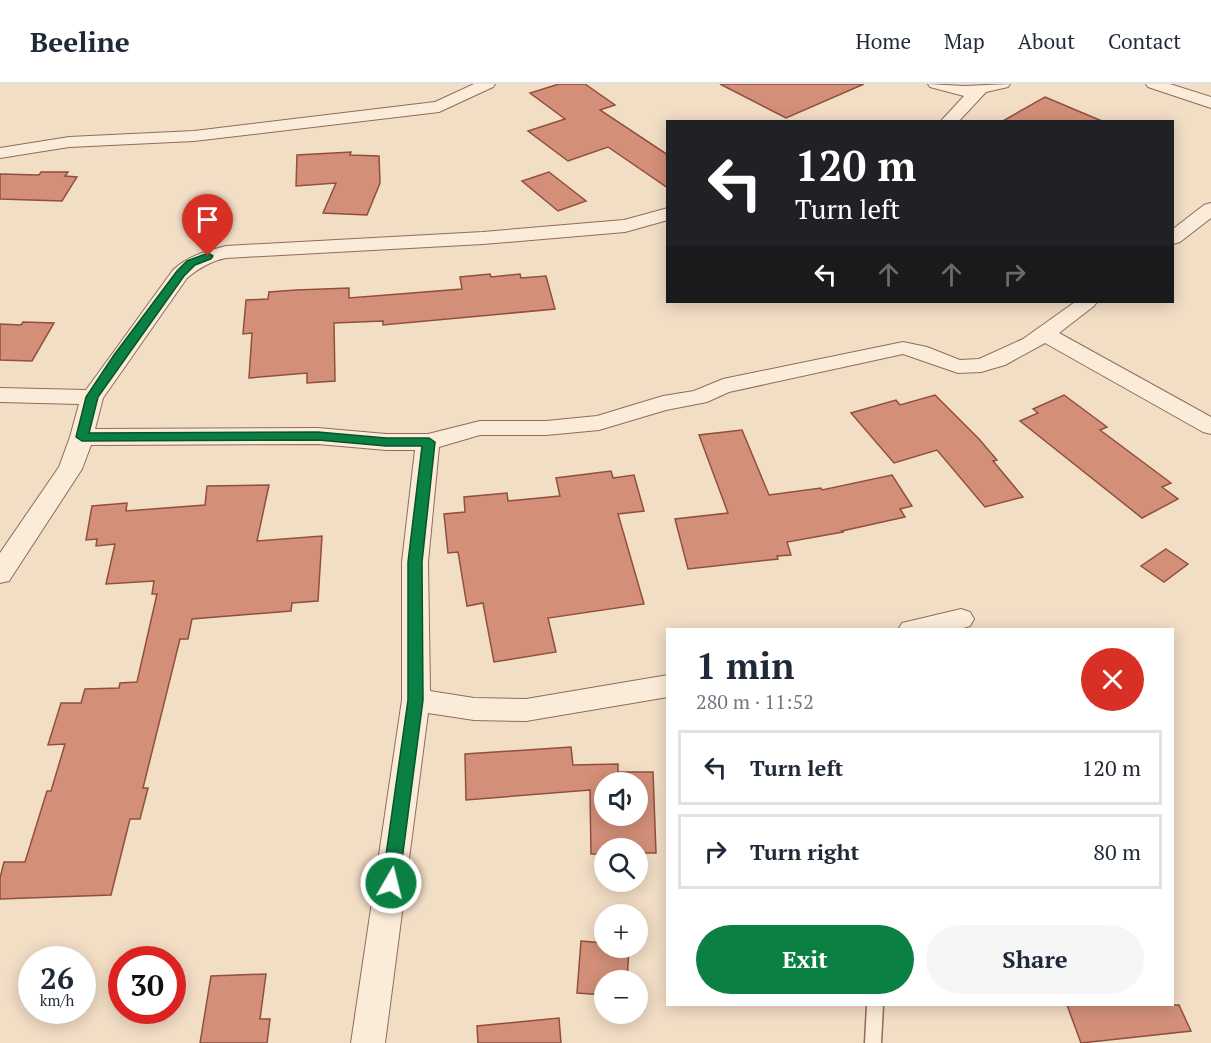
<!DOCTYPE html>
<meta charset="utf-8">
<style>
body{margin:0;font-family:"PT Serif",serif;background:#f6f6f7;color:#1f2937;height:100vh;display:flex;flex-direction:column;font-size:22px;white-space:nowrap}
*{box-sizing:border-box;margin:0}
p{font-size:20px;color:#747a83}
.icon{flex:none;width:33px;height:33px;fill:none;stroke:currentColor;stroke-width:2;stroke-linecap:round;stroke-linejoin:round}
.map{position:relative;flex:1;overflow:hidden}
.drawer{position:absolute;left:666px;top:544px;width:508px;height:378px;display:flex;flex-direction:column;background:#fff;border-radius:0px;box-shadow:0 3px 15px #0003}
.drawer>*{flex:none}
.top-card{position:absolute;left:666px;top:36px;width:508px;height:183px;border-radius:0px;box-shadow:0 3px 15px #0003;background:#202124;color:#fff;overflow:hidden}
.controls{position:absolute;left:594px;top:688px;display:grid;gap:12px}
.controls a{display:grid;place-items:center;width:54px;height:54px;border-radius:50%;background:#fff;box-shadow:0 3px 15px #0003;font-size:30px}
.speed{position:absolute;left:18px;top:862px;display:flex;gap:12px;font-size:30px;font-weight:700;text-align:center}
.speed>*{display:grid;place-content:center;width:78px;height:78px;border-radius:50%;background:#fff;box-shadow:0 3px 15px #0003;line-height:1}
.speed small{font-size:15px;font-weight:400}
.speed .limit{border:9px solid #d22;background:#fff;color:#111}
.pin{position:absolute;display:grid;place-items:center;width:51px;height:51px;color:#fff;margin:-62px -26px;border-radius:50% 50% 50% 0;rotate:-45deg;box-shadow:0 0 6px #0007}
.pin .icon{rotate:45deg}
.me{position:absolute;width:66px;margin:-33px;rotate:8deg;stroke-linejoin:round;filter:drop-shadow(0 0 4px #0008)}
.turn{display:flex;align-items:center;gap:21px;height:126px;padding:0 30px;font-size:27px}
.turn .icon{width:78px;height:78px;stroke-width:2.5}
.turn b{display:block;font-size:42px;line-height:51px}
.lanes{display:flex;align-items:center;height:57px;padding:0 30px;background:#0003;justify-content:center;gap:30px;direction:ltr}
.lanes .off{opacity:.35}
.round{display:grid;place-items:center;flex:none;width:63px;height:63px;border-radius:32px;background:#f6f6f7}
.summary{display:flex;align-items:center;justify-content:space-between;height:102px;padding:0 30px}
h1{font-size:36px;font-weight:600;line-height:45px}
.primary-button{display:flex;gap:12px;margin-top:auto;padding:12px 30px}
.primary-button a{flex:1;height:69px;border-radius:36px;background:#0b8043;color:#fff;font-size:24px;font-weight:600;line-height:69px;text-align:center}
.primary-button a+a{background:#f6f6f7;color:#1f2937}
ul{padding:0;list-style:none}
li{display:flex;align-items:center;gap:18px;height:75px;margin:0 12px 9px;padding:0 18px;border:3px solid #e0e1e3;border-radius:0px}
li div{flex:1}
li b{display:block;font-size:22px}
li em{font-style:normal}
header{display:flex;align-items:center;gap:36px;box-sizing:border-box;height:84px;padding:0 30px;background:#fff;border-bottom:2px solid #e0e1e3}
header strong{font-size:28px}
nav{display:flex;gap:33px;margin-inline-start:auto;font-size:21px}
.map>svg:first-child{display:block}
.building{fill:#d38f78;stroke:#90503d;stroke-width:1.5;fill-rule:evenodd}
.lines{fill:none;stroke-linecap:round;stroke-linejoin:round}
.service-casing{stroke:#8f6d59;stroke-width:3}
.minor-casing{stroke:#8f6d59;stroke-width:2}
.service{fill:#fbecda;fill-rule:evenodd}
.minor{fill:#fbecda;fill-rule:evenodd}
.route{fill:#0b8043;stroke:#07532c;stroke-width:1.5}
</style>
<header>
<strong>Beeline</strong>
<nav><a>Home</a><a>Map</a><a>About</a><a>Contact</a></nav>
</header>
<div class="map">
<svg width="1211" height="959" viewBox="0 0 1211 959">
<rect width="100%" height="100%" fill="#f2ddc5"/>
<g class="building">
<path d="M559,0h26l30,21 -15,5 68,45v33l-60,-41 -40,14 -40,-30 37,-12 -35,-26z"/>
<path d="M720,0h144l-78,34z"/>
<path d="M1045,13l57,24v1h-101z"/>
<path d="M351,68l-1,3 29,1 1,27 -13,32 -44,-2 13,-30 -40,3 1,-31z"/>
<path d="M41,88h27l-3,4 12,1 -15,24 -62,-2v-25l39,1z"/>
<path d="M549,88l37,29 -28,10 -36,-30z"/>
<path d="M490,190l1,3 29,-3 1,4 25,-2 9,33 -172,16v-4l-49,2 1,58 -28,2v-10l-58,5 3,-45 -9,1 3,-34 22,-1 1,-7 27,-2 53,-2v10l113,-9 -2,-12z"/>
<path d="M23,238l31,1 -22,38 -32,-1v-36l21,1z"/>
<path d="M935,311l44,44 18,21 -4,1 30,36 -38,10 -48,-57 -43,13 -43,-50 45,-13 4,5z"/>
<path d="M1064,311l43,32 -7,3 71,53 -9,4 16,12 -36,19 -122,-97 18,-8 -5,-4z"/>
<path d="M742,346l27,65 52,-7 1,2 70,-15 20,31 -12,3 5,8 -63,14 1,1 -56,10 4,13 -14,1 1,3 -90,10 -13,-50 53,-6 -29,-78z"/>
<path d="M611,387l2,7 21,-3 10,36 -26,3 26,90 -96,14 8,34 -62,10 -11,-59 -16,3 -9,-54 -10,1 -4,-39 21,-2 -1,-15 43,-4 1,8 52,-5 -4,-18z"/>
<path d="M269,401l-12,56 65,-5 -4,65 -26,2 -1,8 -99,8 -4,20h-8l-37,149h5l-8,31h-10l-19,76 -111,4v-21l4,-16h21l22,-71h4l14,-47 -17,1 13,-42h20l4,-14 34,-1 1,-5 17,-1 20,-88h-5l2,-13 -48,3 9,-40 -19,2 1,-7 -11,1 6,-34 35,-3 -1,8 79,-6 2,-19z"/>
<path d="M1166,465l22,15 -24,18 -23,-16z"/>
<path d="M571,663l2,18 45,-1v8h35l3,81h-18v-4h-34v5h-13l-1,-64 -124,10 -1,-46zM604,699h34v33h-34z"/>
<path d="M581,857l23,2v5h25l-2,33h-23v14l-27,-2z"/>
<path d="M266,890l-6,45h10l-3,24h-67l11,-67z"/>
<path d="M1067,921h112l12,26 -110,12z"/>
<path d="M559,934l2,25h-83l-1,-17z"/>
</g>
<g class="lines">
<g class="service-casing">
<path id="service" d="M867,921h16l-2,38h-16z"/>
</g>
<g class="minor-casing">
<g id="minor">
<path d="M474,0h21l-2,3 -54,25 -245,29 -125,6 -69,11v-10l69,-11 125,-6 241,-29z"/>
<path d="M928,0l36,2 46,-2 -2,3 -22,5 -28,30h-18l24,-26 -34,-9z"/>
<path d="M1146,0h24l41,13v11l-63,-21z"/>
<path d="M1211,119v15l-31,24 -7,2v-15l31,-24z"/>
<path d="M668,124v12l-43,12 -142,12 -257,14c-15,3 -27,10 -39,20l-84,120 -8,31 223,-1 68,6h42l52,-13h66l51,-5 66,-20 31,-5 29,-12 180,-37 24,5 33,13 19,-1 44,-20 52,-37h22l-3,4 -35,27 152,84v17l-8,-2 -158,-89 -40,22 -24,7 -23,1 -55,-19 -174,38 -22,10 -41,8 -67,20 -53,5h-66l-41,12 -11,115 2,129 44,7 52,1 142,-24v22l-142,24 -52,-1 -46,-7 -43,330h-34l51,-343v-138l13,-112h-29l-68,-6 -227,1 -9,24 -73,112 -9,2v-30l59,-86 11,-30 9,-33 -79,-2v-14l86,2 87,-120c15,-14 33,-19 53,-24l257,-14 141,-12z"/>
<path d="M961,525l9,3 4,7 -4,7 -14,4h-58l4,-7z"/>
</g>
</g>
<use href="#service" class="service"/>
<use href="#minor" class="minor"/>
</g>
<path class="route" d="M208,169l5,3 -2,3 -16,6 -11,11 -86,121 -9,36 229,-1 68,6h43l6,4 -13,120 1,138 -24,183 -2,5 -6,2 -6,-2 -3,-5 26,-183v-138l14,-116h-36l-68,-6 -236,1 -6,-4 10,-40 28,-42 63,-84 10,-10z"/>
</svg>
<div class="controls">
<a><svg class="icon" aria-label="sound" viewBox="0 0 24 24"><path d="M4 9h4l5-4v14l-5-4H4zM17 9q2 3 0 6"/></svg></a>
<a><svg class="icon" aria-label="search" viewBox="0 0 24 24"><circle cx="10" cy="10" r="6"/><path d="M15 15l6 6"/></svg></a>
<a>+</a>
<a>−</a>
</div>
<div class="speed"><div>26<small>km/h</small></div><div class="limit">30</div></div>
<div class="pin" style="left:208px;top:172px;background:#d93025"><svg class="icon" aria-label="arrive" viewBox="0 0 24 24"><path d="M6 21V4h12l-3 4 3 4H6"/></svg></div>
<svg class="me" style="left:391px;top:799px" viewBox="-20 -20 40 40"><circle r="17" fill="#0b8043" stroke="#fff" stroke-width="3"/><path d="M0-11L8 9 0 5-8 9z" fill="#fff"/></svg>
<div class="top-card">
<div class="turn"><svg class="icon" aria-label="left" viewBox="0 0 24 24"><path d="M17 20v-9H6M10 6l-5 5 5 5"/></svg><div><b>120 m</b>Turn left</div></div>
<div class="lanes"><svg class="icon" aria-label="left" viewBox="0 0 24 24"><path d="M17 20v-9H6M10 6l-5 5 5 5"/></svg><svg class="icon off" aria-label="ahead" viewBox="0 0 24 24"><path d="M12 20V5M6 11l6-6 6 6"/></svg><svg class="icon off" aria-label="ahead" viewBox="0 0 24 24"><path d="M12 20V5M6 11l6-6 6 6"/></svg><svg class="icon off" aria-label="right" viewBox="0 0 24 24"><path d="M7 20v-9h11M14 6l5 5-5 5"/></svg></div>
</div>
<section class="drawer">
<div class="summary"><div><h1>1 min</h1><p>280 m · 11:52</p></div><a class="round" style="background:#d93025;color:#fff"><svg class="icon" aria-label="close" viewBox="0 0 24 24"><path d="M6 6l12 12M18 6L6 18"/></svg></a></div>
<ul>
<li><svg class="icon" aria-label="left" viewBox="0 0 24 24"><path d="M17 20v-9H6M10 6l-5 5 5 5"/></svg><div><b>Turn left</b></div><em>120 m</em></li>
<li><svg class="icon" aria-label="right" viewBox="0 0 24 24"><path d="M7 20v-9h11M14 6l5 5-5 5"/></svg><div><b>Turn right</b></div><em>80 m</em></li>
</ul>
<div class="primary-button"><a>Exit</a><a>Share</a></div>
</section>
</div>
